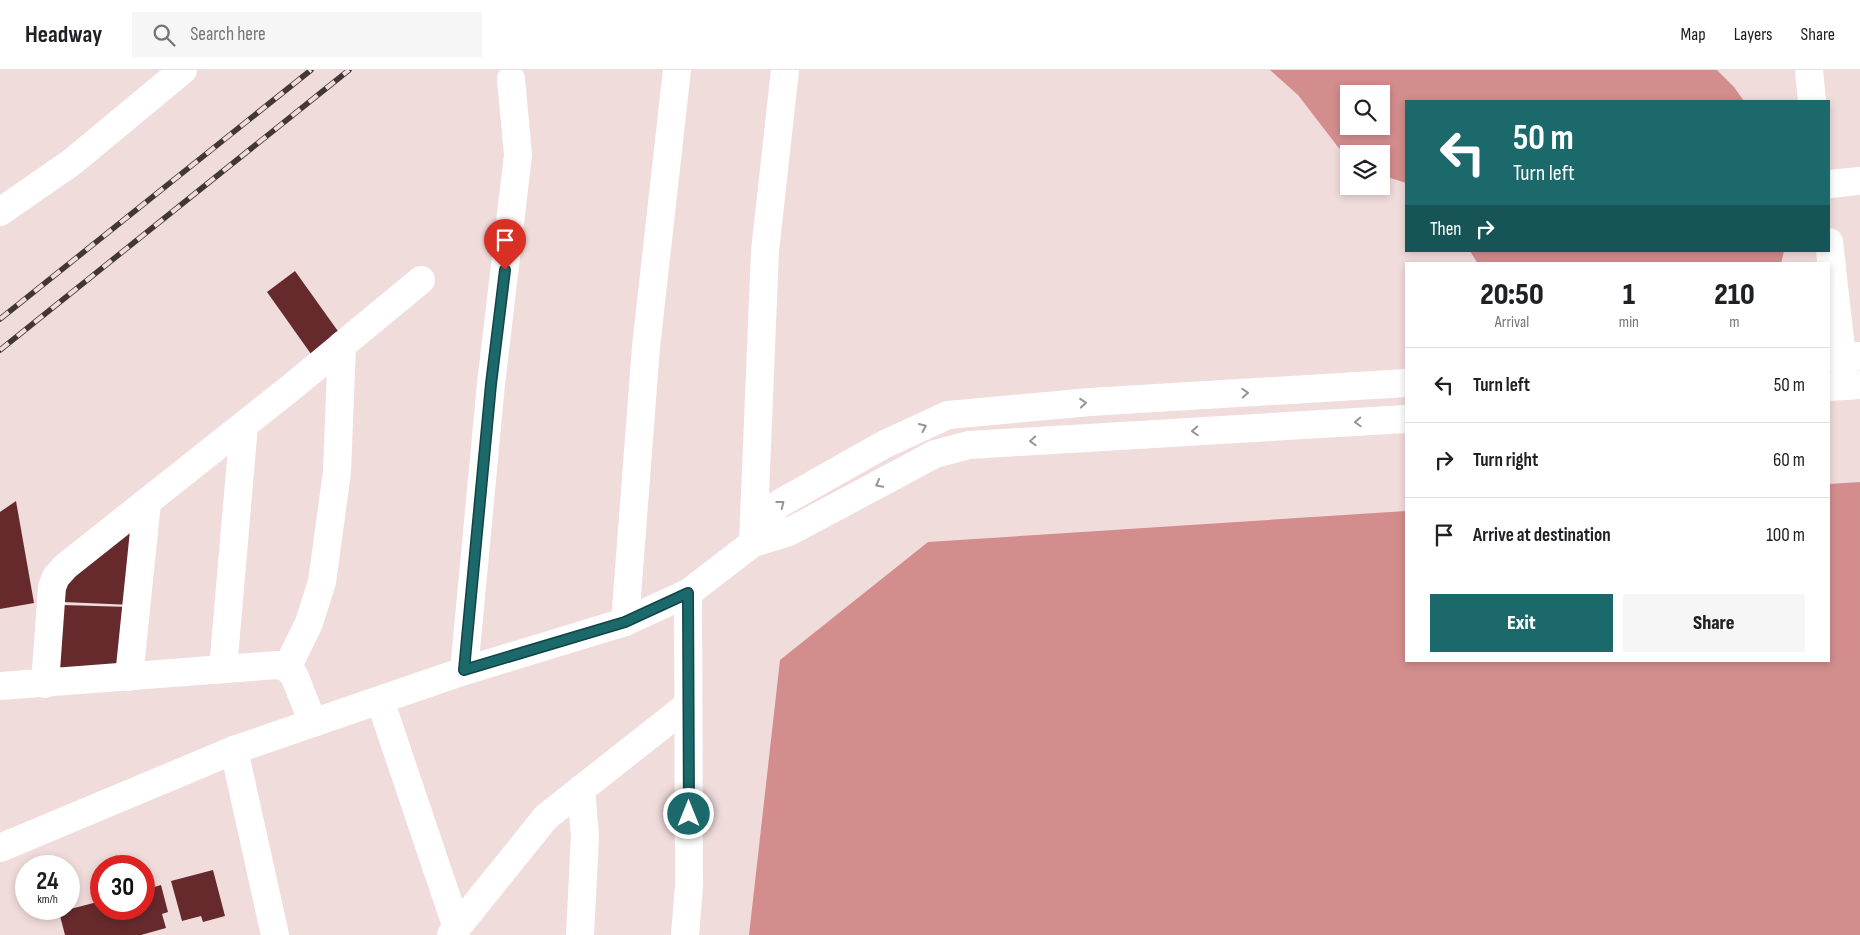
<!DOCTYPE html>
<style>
body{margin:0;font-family:"Sofia Sans Condensed",sans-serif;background:#f6f6f6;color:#202124;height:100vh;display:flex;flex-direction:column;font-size:19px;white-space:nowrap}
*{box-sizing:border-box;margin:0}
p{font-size:16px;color:#757577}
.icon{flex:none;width:28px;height:28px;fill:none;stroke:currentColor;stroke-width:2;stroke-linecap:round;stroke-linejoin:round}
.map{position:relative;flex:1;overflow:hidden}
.details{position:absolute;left:1405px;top:192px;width:425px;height:400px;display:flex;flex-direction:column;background:#fff;border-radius:0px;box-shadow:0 2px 8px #0003}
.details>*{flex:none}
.hud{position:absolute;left:1405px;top:30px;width:425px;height:152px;border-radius:0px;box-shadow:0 2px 8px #0003;background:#1c696c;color:#fff;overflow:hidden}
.buttons{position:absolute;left:1340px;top:15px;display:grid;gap:10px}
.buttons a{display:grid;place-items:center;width:50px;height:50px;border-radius:0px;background:#fff;box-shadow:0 2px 8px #0003;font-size:25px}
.speed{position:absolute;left:15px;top:785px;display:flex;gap:10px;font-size:25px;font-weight:700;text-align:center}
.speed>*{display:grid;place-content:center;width:65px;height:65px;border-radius:50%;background:#fff;box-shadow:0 2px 8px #0003;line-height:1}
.speed small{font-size:12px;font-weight:400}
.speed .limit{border:8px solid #d22;background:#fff;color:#111}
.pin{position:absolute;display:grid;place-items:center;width:42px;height:42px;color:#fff;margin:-51px -21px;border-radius:50% 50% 50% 0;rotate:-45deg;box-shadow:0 0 5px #0007}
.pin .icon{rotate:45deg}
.me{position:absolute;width:55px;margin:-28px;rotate:0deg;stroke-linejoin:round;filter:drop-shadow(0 0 4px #0008)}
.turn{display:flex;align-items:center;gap:18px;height:105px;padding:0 25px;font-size:22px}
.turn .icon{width:65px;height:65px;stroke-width:2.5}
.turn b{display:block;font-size:35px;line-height:42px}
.then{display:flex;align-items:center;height:48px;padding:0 25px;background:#0003;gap:10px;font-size:19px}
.eta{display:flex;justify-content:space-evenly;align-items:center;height:85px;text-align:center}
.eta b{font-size:30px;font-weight:800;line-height:35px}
.cta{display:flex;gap:10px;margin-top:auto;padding:10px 25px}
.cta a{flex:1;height:58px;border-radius:0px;background:#1c696c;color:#fff;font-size:20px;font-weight:800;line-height:58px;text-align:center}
.cta a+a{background:#f6f6f6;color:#202124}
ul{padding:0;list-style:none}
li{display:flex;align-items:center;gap:15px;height:75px;padding:0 25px;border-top:1px solid #e0e0e0}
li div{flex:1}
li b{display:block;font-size:19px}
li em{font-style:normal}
header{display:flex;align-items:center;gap:30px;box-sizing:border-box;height:70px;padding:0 25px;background:#fff;border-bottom:1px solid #e0e0e0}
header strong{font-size:24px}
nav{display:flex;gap:28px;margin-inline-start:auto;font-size:18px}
.search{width:350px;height:45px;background:#f6f6f6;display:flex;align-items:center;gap:12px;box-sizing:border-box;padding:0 18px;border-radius:0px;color:#757577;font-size:19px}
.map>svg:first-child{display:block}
.water{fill:#d38d8d;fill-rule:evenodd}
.building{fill:#662a2d}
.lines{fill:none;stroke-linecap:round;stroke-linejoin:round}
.street{stroke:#fff;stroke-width:28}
.secondary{stroke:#fff;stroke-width:28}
.primary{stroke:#fff;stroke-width:28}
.rail-casing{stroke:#413737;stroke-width:5.5}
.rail{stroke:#f1dcdc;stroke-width:4;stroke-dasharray:11;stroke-linecap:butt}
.oneway{stroke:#979494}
.route-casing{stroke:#124446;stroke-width:12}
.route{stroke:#1c696c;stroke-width:9}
</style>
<header>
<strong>Headway</strong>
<div class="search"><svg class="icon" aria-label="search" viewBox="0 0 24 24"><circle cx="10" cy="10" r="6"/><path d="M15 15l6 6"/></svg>Search here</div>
<nav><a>Map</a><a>Layers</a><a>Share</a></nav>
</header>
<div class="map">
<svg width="1860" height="865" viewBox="0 0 1860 865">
<rect width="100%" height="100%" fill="#f1dcdc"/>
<g class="water">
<path d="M1270,0h447l17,17 10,14h-338v82l-25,-8v-21h-32v3l-11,-10 -40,-52zM1349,24h32v32h-32z"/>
<path d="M1470,181h314l-3,13h-303z"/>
<path d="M1860,412v453h-1111l31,-275 148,-118 478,-31v150h423v-177z"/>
</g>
<g class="building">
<path d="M295,201l45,63 -29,20 -44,-62z"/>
<path d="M16,431l18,102 -34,6v-97z"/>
<path d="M136,457l-3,78 -70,-3 1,-31z"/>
<path d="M62,535l67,2 -3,65 -67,-2z"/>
<path d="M213,800l12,46 -22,6 -2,-6 -19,5 -11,-40z"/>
<path d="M161,815l7,27 -6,2 4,14 -25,7h-76l-6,-23 42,-11v8h43v-19z"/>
</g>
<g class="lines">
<g class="street">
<path d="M1809,0l3,31"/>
<path d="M1829,114l31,-3"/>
<path d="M0,142l72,-50 111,-92"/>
<path d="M1829,172l13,115 6,29"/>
<path d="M753,473l12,-292 20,-181"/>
<path d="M625,552l21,-275 31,-277"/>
<path d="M287,598l22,-45 13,-41 15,-110 5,-127"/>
<path d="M223,599l21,-244"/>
<path d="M464,601l27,-287 27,-229 -7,-76"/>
<path d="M129,607l18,-175"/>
<path d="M45,614l7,-97 4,-10 10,-11 227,-180 128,-106"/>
<path d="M0,616l278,-21 9,3 7,7 19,48"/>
<path d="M380,630l77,228"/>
<path d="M234,680l41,185"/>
<path d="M580,865l5,-99 -4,-47"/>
<path d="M685,865l4,-49 -1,-293"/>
</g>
<path class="secondary" d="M451,865l95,-118 142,-112"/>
<g class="primary">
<path d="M1829,288l31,-2"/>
<path d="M1829,317l31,-2"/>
<path d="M753,473l36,-11 146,-78 34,-9 437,-26"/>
<path d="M0,778l234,-98 230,-79 161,-49 63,-29 65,-50 24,-38 108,-61 63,-29 142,-13 316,-19"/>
</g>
<g class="rail-casing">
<g id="rail">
<path d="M0,249l311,-249"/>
<path d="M0,280l349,-280"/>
</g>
</g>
<use href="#rail" class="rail"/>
</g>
<defs><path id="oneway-chevron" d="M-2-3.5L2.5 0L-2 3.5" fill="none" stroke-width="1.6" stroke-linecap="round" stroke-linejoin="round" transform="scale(1.25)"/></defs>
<g class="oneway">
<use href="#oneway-chevron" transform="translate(1245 323) rotate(-3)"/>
<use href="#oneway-chevron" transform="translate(1083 333) rotate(-5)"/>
<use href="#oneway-chevron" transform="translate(1358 352) rotate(177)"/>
<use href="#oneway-chevron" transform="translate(923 357) rotate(-25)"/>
<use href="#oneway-chevron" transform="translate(1195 361) rotate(177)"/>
<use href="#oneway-chevron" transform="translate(1033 371) rotate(177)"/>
<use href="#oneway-chevron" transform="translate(879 414) rotate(152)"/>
<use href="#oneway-chevron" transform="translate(781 434) rotate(-38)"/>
</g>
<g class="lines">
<g class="route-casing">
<path id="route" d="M505,200l-14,114 -27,286 161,-48 63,-29 1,221"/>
</g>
<use href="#route" class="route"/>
</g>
</svg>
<div class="buttons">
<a><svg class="icon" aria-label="search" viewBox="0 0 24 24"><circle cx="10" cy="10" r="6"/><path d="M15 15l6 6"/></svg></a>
<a><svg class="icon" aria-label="layers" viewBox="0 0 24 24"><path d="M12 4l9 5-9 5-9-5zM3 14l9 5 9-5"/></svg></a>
</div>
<div class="speed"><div>24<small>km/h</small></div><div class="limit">30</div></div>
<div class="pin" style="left:505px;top:200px;background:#d93025"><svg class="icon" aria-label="arrive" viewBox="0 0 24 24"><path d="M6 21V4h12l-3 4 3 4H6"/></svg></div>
<svg class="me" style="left:689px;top:744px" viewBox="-20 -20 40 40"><circle r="17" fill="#1c696c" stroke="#fff" stroke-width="3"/><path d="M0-11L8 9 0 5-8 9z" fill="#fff"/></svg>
<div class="hud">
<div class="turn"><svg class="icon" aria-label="left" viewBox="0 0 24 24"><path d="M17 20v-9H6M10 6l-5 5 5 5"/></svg><div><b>50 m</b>Turn left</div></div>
<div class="then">Then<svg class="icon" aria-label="right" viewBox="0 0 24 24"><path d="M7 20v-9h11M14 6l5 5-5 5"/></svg></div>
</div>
<section class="details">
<div class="eta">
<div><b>20:50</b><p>Arrival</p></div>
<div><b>1</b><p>min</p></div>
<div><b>210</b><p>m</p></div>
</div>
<ul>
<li><svg class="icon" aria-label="left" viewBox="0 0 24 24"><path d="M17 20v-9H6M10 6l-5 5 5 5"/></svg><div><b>Turn left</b></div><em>50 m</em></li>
<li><svg class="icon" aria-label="right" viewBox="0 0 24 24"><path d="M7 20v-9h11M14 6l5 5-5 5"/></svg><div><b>Turn right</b></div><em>60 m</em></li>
<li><svg class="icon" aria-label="arrive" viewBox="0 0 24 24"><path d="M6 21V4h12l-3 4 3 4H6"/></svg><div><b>Arrive at destination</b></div><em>100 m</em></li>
</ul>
<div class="cta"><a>Exit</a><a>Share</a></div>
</section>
</div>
